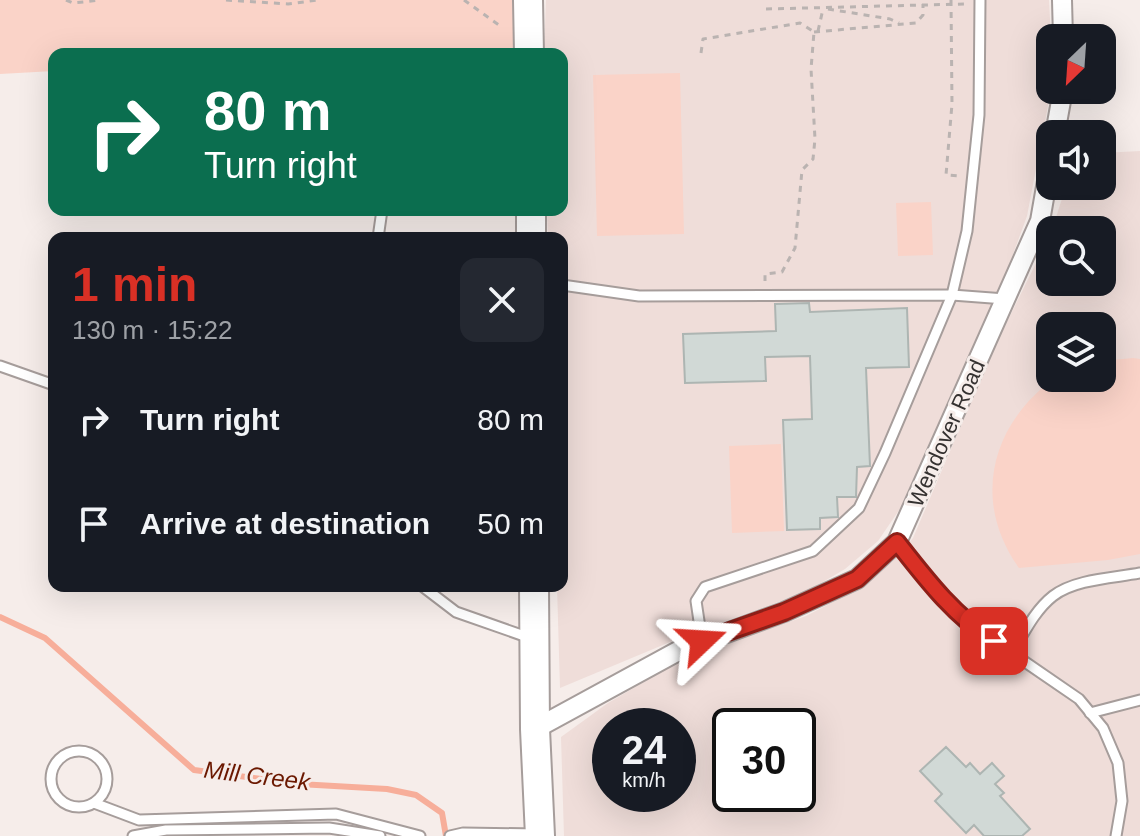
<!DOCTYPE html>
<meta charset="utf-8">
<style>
body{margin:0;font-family:Arial,sans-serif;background:#242831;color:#f1f3f6;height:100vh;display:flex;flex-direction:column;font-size:30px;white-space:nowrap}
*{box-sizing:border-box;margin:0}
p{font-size:26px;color:#9ea1a6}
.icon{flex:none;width:44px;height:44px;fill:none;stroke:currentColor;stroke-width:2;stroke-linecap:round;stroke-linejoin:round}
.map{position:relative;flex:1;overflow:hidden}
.details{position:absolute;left:48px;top:232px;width:520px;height:360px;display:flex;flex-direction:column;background:#171b24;border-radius:16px;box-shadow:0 8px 32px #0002}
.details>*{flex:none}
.top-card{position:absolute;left:48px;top:48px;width:520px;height:168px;border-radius:16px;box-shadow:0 8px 32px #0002;background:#0b6e4f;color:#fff;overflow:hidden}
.needle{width:52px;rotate:205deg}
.fabs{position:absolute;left:1036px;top:24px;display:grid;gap:16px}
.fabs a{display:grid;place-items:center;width:80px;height:80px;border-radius:16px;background:#171b24;box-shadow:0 8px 32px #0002;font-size:40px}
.speed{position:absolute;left:592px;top:708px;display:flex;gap:16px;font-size:40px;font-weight:700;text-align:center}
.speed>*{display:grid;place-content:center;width:104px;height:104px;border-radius:50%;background:#171b24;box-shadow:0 8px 32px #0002;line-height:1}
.speed small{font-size:20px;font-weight:400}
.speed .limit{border:4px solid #111;border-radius:12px;background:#fff;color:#111}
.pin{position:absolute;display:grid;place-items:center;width:68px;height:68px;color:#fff;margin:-34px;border-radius:16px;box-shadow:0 4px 12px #0006}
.me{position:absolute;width:88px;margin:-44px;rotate:70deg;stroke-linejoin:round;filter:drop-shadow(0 0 6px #0008)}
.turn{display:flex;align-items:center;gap:28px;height:168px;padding:0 24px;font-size:36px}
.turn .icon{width:104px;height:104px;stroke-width:2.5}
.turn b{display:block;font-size:56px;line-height:68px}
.round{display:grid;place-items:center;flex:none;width:84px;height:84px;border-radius:16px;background:#242831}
.head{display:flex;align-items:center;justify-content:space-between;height:136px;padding:0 24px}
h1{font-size:48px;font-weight:600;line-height:60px;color:#d93025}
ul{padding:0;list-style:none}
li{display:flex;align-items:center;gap:24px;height:104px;padding:0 24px}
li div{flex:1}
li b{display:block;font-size:30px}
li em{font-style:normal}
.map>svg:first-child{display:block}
.built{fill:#efddd9;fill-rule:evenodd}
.green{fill:#fad3c8}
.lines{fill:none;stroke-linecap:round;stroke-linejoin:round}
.stream{stroke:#f7ae9a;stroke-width:6}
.building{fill:#d1d9d6;stroke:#adb5b2;stroke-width:2}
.lane-casing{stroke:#a69d9b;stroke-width:13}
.street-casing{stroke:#a69d9b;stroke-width:22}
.primary-casing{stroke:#a69d9b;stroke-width:32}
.path{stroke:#bab3b1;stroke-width:3;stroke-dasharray:6 6;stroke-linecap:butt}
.lane{stroke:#fff;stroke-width:9}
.street{stroke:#fff;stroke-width:18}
.primary{stroke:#fff;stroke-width:28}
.route-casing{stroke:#8d1f18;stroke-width:20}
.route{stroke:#d93025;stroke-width:14}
.labels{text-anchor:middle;stroke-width:6;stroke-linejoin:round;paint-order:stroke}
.street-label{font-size:22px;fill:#343130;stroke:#f6edea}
.water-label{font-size:24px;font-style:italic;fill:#6b1800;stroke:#f6edea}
</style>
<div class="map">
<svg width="1140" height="836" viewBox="0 0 1140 836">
<rect width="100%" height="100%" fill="#f6edea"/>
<g class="built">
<path d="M546,0h503l2,38v52l-24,126 -22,60 -101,227 -26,38 -33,28 -39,23 -124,45 -122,51 -3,-102h5v-348h-14l-1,-28h15v-156h-18z"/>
<path d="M1140,151v685h-576l-3,-99 47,-34 58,-34 69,-28 71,-25 48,-25 39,-30 20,-23 81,-190 56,-113v47h52v-52h-50l14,-44h36v-33zM1050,326h52v52h-52zM610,726h68v68h-68zM730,726h68v68h-68z"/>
</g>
<g class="green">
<path d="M0,0h528l1,47 -138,7h-337v17l-54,3z"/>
<path d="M680,73l4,161 -87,2 -4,-161z"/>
<path d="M931,202l2,53 -35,1 -2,-53z"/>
<path d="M1133,358l7,1v195l-32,6 -89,8c-48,-67 -28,-144 36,-190h47v-17z"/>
<path d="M781,444l3,87 -52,2 -3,-87z"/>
</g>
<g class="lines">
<path class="stream" d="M0,617l45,21 149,132 105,14 88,5 29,6 26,18 4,23"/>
</g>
<g class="building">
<path d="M809,303l1,9 97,-4 2,59 -43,1 4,98 -13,1 -1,30h-19l1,20 -18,1v11l-33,1 -4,-110 29,-1 -2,-63 -45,1 1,24 -81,2 -2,-49 93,-3 -1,-27z"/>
<path d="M946,747l20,20 4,-4 10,11 12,-11 12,13 -9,8 9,9 -4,3 30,33 -8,7h-38l-10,-11 -8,8 -31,-32 7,-7 -22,-23z"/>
</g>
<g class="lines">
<g class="lane-casing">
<g id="lane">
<path d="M378,238l4,-28"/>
<path d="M562,285l77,11 313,-1 53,4"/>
<path d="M0,366l54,19"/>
<path d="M897,542c36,47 65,79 115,111 12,-20 23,-43 41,-57 22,-17 61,-18 87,-23"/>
<path d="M422,586l34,26 74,26"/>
<path d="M702,641l-6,-40 9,-14 108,-36 46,-43 26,-55 67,-158 15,-64 12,-116 1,-115"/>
<path d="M1012,653l67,46 24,29 15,35 4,38 -6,35"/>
<path d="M1090,713l50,-13"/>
<circle cx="79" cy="779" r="28"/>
<path d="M94,803l45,17 197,-6 84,22"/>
<path d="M133,836l33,-6 163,-2 51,8"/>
<path d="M450,836l13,-3 75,1"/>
</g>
</g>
<g class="street-casing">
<g id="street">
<path d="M1062,0l1,38"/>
<path d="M1055,134l8,-44"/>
<path d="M535,729l145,-79 104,-38 73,-33 40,-37 143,-321 10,-57"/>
</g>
</g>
<g class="primary-casing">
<g id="primary">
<path d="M528,0l1,54"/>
<path d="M531,210v28"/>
<path d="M534,586l1,143 5,107"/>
</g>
</g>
<g class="path">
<path d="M66,0l7,3 28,-3"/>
<path d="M226,0l62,4 30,-4"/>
<path d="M464,0l39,28"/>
<path d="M951,0l1,104 -6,71 13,1"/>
<path d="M766,9l198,-5"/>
<path d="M828,9l62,10 9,4"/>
<path d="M818,31l5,-22"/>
<path d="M814,32l102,-9 7,-8v-11"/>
<path d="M701,53l2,-14 97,-16 14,9 -3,37 4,70 -2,20 -11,11 -7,78 -13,24 -17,2v7"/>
</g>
<use href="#lane" class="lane"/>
<use href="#street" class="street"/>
<use href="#primary" class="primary"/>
</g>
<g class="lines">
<g class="route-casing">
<path id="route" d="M702,641l82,-29 73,-33 40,-37c29,37 57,74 97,99"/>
</g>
<use href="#route" class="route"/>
</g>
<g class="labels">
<g class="street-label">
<text transform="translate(946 433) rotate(-66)" y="8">Wendover Road</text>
</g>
<g class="water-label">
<text transform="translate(257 776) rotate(7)" y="8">Mill Creek</text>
</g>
</g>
</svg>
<div class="fabs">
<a><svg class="needle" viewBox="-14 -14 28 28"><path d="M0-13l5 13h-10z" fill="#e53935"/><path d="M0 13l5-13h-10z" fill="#9ea1a6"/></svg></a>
<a><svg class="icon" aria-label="sound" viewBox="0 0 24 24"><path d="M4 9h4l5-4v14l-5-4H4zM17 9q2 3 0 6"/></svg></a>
<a><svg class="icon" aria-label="search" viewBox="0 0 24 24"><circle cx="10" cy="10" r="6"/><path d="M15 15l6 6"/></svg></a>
<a><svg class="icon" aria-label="layers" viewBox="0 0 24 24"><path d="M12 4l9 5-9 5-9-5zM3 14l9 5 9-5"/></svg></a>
</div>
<div class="speed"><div>24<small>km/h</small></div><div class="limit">30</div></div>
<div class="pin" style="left:994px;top:641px;background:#d93025"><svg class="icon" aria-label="arrive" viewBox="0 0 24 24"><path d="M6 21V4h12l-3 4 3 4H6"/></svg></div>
<svg class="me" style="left:702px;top:641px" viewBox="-20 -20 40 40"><path d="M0-17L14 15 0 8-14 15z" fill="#d93025" stroke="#fff" stroke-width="4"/></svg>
<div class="top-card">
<div class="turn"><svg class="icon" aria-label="right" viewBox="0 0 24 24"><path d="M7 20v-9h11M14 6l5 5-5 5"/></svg><div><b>80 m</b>Turn right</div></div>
</div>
<section class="details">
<div class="head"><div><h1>1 min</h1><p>130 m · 15:22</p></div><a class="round"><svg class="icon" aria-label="close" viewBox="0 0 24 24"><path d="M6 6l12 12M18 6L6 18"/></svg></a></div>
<ul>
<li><svg class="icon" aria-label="right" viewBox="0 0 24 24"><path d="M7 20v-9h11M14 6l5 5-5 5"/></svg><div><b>Turn right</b></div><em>80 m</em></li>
<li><svg class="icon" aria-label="arrive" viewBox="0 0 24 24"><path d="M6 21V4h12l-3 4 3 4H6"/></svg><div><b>Arrive at destination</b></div><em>50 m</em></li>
</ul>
</section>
</div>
